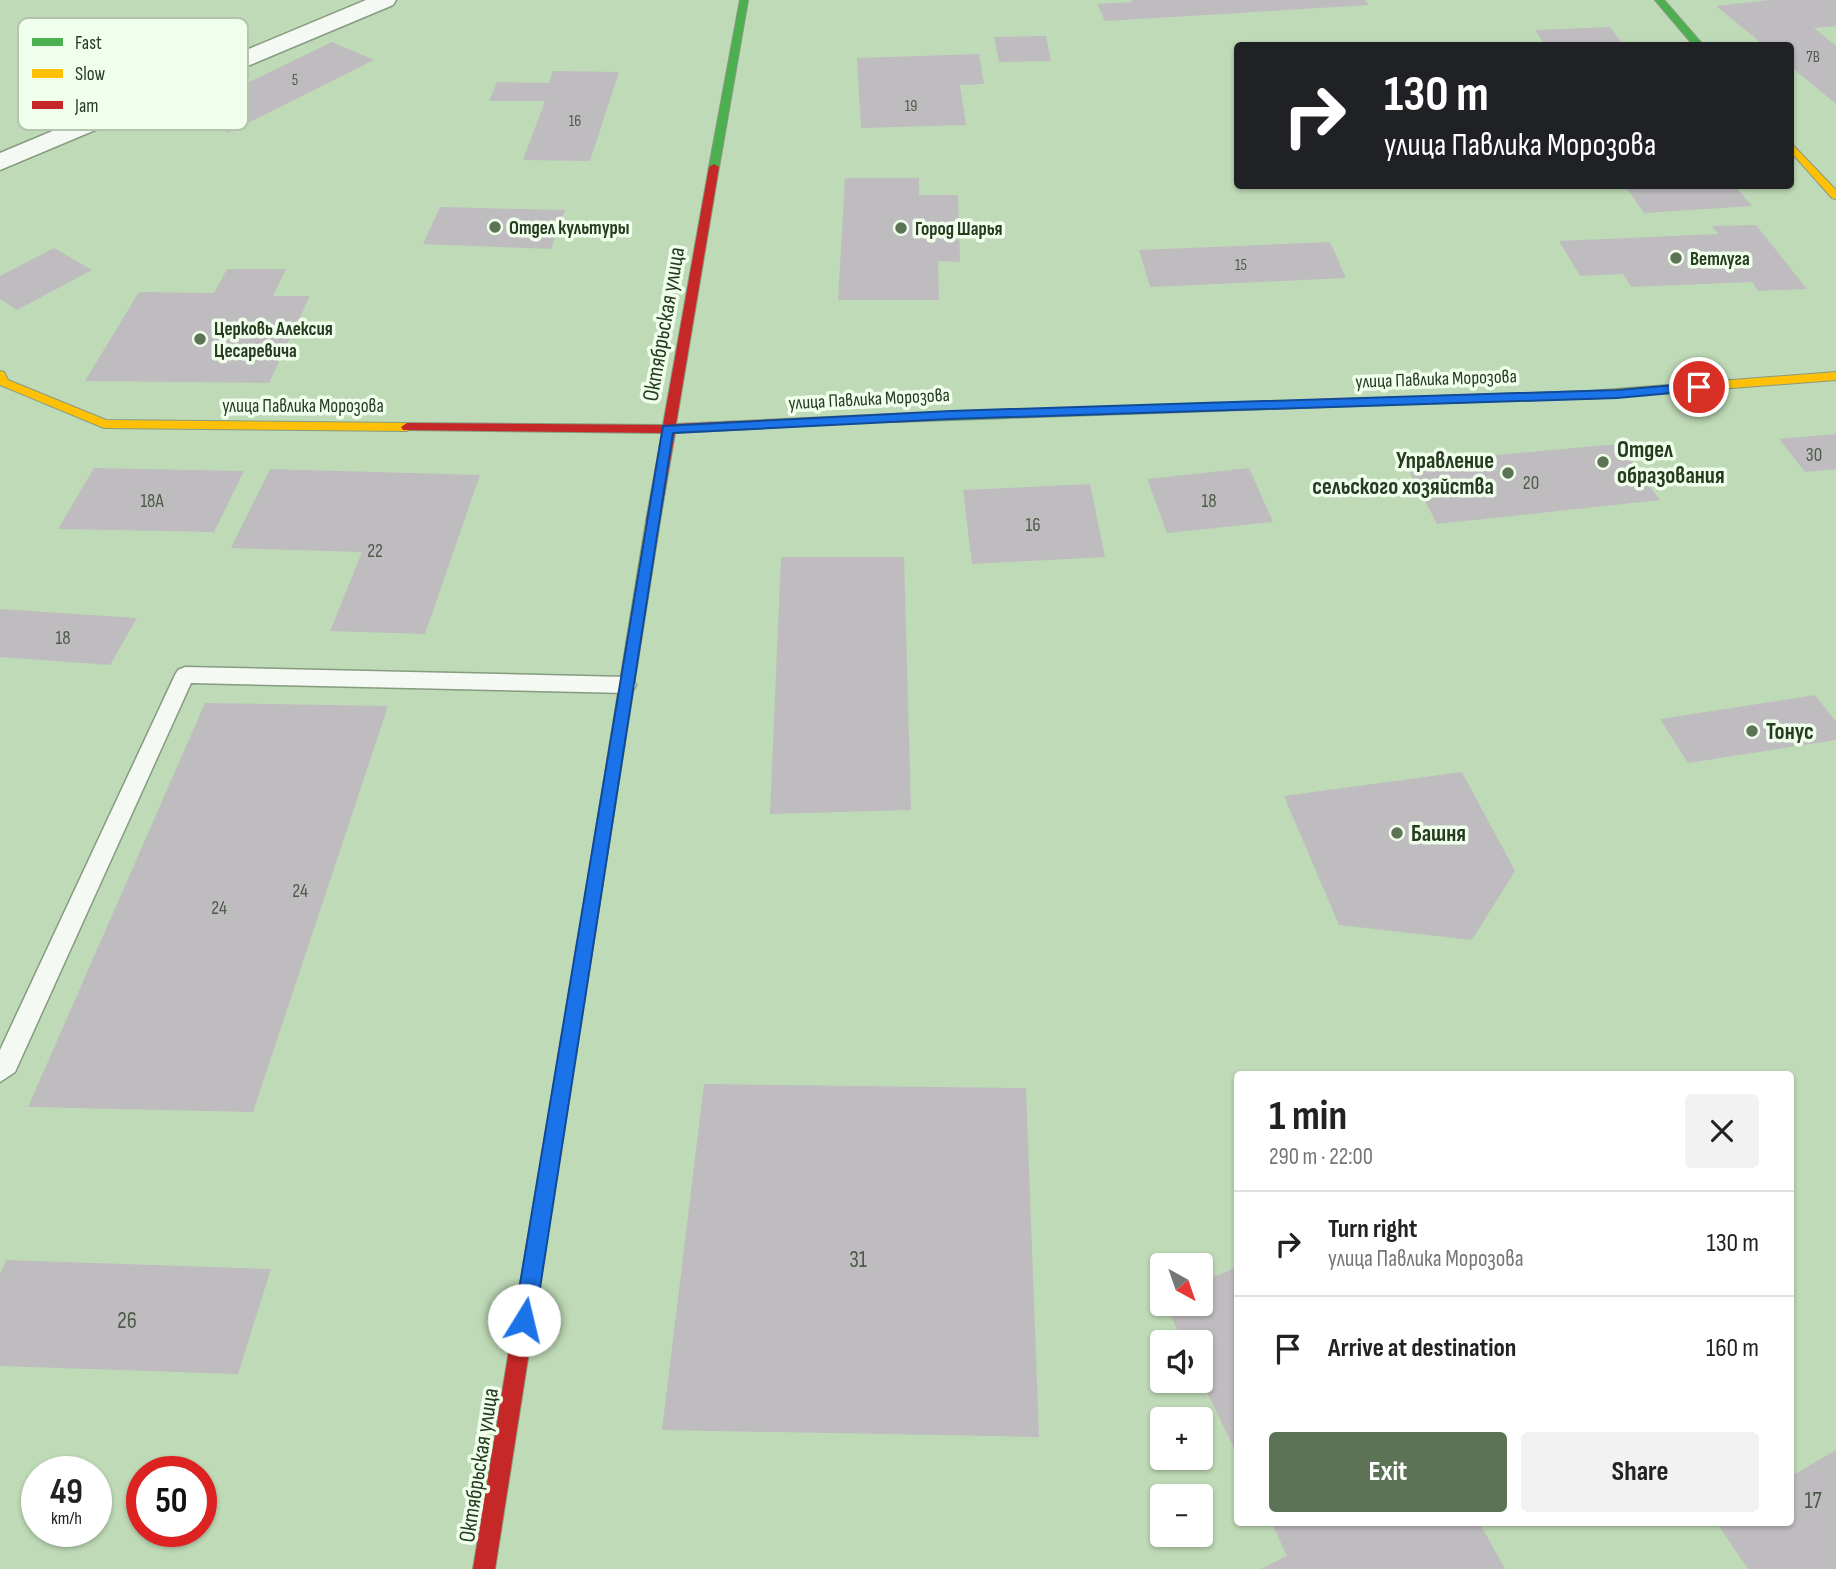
<!DOCTYPE html>
<meta charset="utf-8">
<style>
body{margin:0;font-family:"Sofia Sans Condensed",sans-serif;background:#f2f2f2;color:#222;height:100vh;display:flex;flex-direction:column;font-size:26px;white-space:nowrap}
*{box-sizing:border-box;margin:0}
p{font-size:23px;color:#767676}
.icon{flex:none;width:38px;height:38px;fill:none;stroke:currentColor;stroke-width:2;stroke-linecap:round;stroke-linejoin:round}
.map{position:relative;flex:1;overflow:hidden}
.details{position:absolute;left:1234px;top:1071px;width:560px;height:455px;display:flex;flex-direction:column;background:#fff;border-radius:7px;box-shadow:0 2px 5px #0004}
.details>*{flex:none}
.guide{position:absolute;left:1234px;top:42px;width:560px;height:147px;border-radius:7px;box-shadow:0 2px 5px #0004;background:#202124;color:#fff;overflow:hidden}
.needle{width:46px;rotate:140deg}
.tools{position:absolute;left:1150px;top:1253px;display:grid;gap:14px}
.tools a{display:grid;place-items:center;width:63px;height:63px;border-radius:7px;background:#fff;box-shadow:0 2px 5px #0004;font-size:35px}
.speed{position:absolute;left:21px;top:1456px;display:flex;gap:14px;font-size:35px;font-weight:700;text-align:center}
.speed>*{display:grid;place-content:center;width:91px;height:91px;border-radius:50%;background:#fff;box-shadow:0 2px 5px #0004;line-height:1}
.speed small{font-size:18px;font-weight:400}
.speed .limit{border:10px solid #d22;background:#fff;color:#111}
.pin{position:absolute;display:grid;place-items:center;width:60px;height:60px;color:#fff;margin:-30px;border:4px solid #fff;border-radius:50%;box-shadow:0 2px 7px #0007}
.me{position:absolute;width:77px;margin:-38px;rotate:9deg;stroke-linejoin:round;filter:drop-shadow(0 0 5px #0008)}
.turn{display:flex;align-items:center;gap:24px;height:147px;padding:0 35px;font-size:32px}
.turn .icon{width:91px;height:91px;stroke-width:2.5}
.turn b{display:block;font-size:49px;line-height:60px}
.round{display:grid;place-items:center;flex:none;width:74px;height:74px;border-radius:7px;background:#f2f2f2}
.summary{display:flex;align-items:center;justify-content:space-between;height:119px;padding:0 35px}
h1{font-size:42px;font-weight:700;line-height:52px}
.button{display:flex;gap:14px;margin-top:auto;padding:14px 35px}
.button a{flex:1;height:80px;border-radius:7px;background:#5c7356;color:#fff;font-size:28px;font-weight:700;line-height:80px;text-align:center}
.button a+a{background:#f2f2f2;color:#222}
ul{padding:0;list-style:none}
li{display:flex;align-items:center;gap:21px;height:105px;padding:0 35px;border-top:2px solid #e0e0e0}
li div{flex:1}
li b{display:block;font-size:26px}
li em{font-style:normal}
.map>svg:first-child{display:block}
.building{fill:#bfbcc0}
.lines{fill:none;stroke-linecap:round;stroke-linejoin:round}
.lane-casing{stroke:#869b7f;stroke-width:3}
.street-casing{stroke:#869b7f;stroke-width:3}
.fast-casing{stroke:#869b7f;stroke-width:2}
.slow-casing{stroke:#869b7f;stroke-width:2}
.jam-casing{stroke:#869b7f;stroke-width:2}
.lane{fill:#f5f9f4;fill-rule:evenodd}
.street{fill:#f5f9f4;fill-rule:evenodd}
.fast{fill:#4caf50;fill-rule:evenodd}
.slow{fill:#ffc107;fill-rule:evenodd}
.jam{fill:#c62828;fill-rule:evenodd}
.route{fill:#1a73e8;stroke:#114b97;stroke-width:2}
.poi-dot{fill:#5c7356;stroke:#f0ffeb;stroke-width:2.5}
.labels{text-anchor:middle;stroke-width:7;stroke-linejoin:round;paint-order:stroke}
.far-number-label{font-size:16px;fill:#4d5b49}
.far-poi-label{font-size:19px;font-weight:bold;fill:#273b21;stroke:#f0ffeb;text-anchor:start}
.far-street-label{font-size:19px;fill:#273b21;stroke:#f0ffeb}
.number-label{font-size:19px;fill:#4d5b49}
.street-label{font-size:23px;fill:#273b21;stroke:#f0ffeb}
.poi-label{font-size:23px;font-weight:bold;fill:#273b21;stroke:#f0ffeb;text-anchor:start}
.near-number-label{font-size:23px;fill:#4d5b49}
.key{fill:#f0ffeb;stroke:#b4c4ae;stroke-width:2}
.key-label{font-size:19px;fill:#273b21}
</style>
<div class="map">
<svg width="1836" height="1569" viewBox="0 0 1836 1569">
<rect width="100%" height="100%" fill="#bfdab7"/>
<g class="building">
<path d="M1131,0h234l4,5 -264,16 -8,-17 35,-2z"/>
<path d="M1770,0h66v26l-22,2 22,18v58l-46,-38v-20h-25l-49,-40z"/>
<path d="M1610,27l14,19h-79l-10,-16z"/>
<path d="M1046,36l5,25 -52,1 -5,-25z"/>
<path d="M332,42l42,18 -146,73 -39,-22z"/>
<path d="M979,54l5,30 -24,1 6,40 -105,3 -4,-70z"/>
<path d="M553,71l66,1 -29,89 -67,-1 22,-59h-56l8,-19 52,1z"/>
<path d="M845,178h74v17h39l2,67 -22,-1 1,39h-101z"/>
<path d="M1625,186h110l17,20 -108,7z"/>
<path d="M440,207l125,3 -14,39 -128,-5z"/>
<path d="M1756,225l51,64 -49,2 -6,-9 -121,5 -8,-13 -43,2 -21,-35 159,-7 -6,-8z"/>
<path d="M1330,242l16,36 -196,9 -11,-37z"/>
<path d="M54,248l38,22 -75,40 -17,-11v-23z"/>
<path d="M227,269h59l-13,27h37l-41,87 -184,-2 54,-89 75,1z"/>
<path d="M1836,434v35l-31,3 -26,-33z"/>
<path d="M1619,444l41,56 -223,24 -32,-61z"/>
<path d="M94,468l150,3 -30,61 -156,-3z"/>
<path d="M1249,468l24,54 -106,11 -20,-54z"/>
<path d="M270,469l210,6 -55,159 -95,-3 32,-79 -131,-4z"/>
<path d="M1090,484l15,73 -133,7 -9,-74z"/>
<path d="M781,557h123l7,253 -141,4z"/>
<path d="M0,609l137,9 -27,47 -110,-8z"/>
<path d="M1815,695l21,27v18l-148,23 -28,-44z"/>
<path d="M205,703l183,3 -135,406 -225,-5z"/>
<path d="M1462,772l53,99 -43,69 -133,-15 -55,-129z"/>
<path d="M704,1084l322,4 13,349 -377,-7z"/>
<path d="M6,1260l265,9 -33,105 -238,-8v-92z"/>
<path d="M1237,1267v187l-37,-76v-36h-17l-18,-38h35v-21z"/>
<path d="M1836,1450v119h-88l-32,-47h74v-45z"/>
<path d="M1271,1522h208l26,47h-244l26,-13z"/>
</g>
<g class="lines">
<g class="lane-casing">
<path id="lane" d="M185,667l441,10 7,3 3,5 -3,5 -7,3 -435,-10 -176,389 -15,10v-32l175,-375 3,-5z"/>
</g>
<g class="street-casing">
<path id="street" d="M366,0h30l-3,5 -393,165v-17z"/>
</g>
<g class="fast-casing">
<g id="fast">
<path d="M740,0h8l-29,167 -5,3 -5,-3z"/>
<path d="M1655,0h9l40,46h-10z"/>
<path d="M1590,391l6,4 -2,3 -700,24 -6,-4 6,-4z"/>
<path d="M588,920l6,2 2,5 -62,393 -3,7 -7,3 -7,-3 -3,-7 66,-393 2,-5z"/>
</g>
</g>
<g class="slow-casing">
<g id="slow">
<path d="M1790,142l46,48v9l-4,-1 -42,-47z"/>
<path d="M0,371l4,1 4,8 98,40 301,3 6,4 -6,4 -303,-3 -104,-43z"/>
<path d="M1836,372v8l-246,19 -6,-4 6,-4z"/>
<path d="M653,516l7,5 -64,406 -2,5 -6,2 -6,-2 -2,-5 66,-406z"/>
</g>
</g>
<g class="jam-casing">
<g id="jam">
<path d="M714,164l5,3 -43,257 218,-10 4,1v6l-223,12 -15,88 -7,5 -7,-5 16,-88 -259,-3 -2,-3 6,-4 256,2 46,-258z"/>
<path d="M524,1310l7,3 3,7 -39,249h-22l41,-249 3,-7z"/>
</g>
</g>
<use href="#lane" class="lane"/>
<use href="#street" class="street"/>
<use href="#fast" class="fast"/>
<use href="#slow" class="slow"/>
<use href="#jam" class="jam"/>
</g>
<path class="route" d="M1699,383l5,1v6l-87,8 -667,21 -277,14 -138,887 -3,8 -8,3 -7,-3 -3,-8 149,-894 287,-15 667,-21z"/>
<g class="poi-dot">
<circle cx="495" cy="227" r="7"/>
<circle cx="901" cy="228" r="7"/>
<circle cx="1676" cy="258" r="7"/>
<circle cx="200" cy="339" r="7"/>
<circle cx="1603" cy="462" r="7"/>
<circle cx="1508" cy="473" r="7"/>
<circle cx="1752" cy="731" r="7"/>
<circle cx="1397" cy="833" r="7"/>
</g>
<g class="labels">
<g class="far-number-label">
<text x="1813" y="62">7В</text>
<text x="295" y="85">5</text>
<text x="911" y="111">19</text>
<text x="575" y="126">16</text>
<text x="1241" y="270">15</text>
</g>
<g class="far-poi-label">
<text x="509" y="234">Отдел культуры</text>
<text x="915" y="235">Город Шарья</text>
<text x="1690" y="265">Ветлуга</text>
<text x="214" y="335">Церковь Алексия<tspan x="214" dy="22">Цесаревича</tspan></text>
</g>
<g class="far-street-label">
<text transform="translate(1436 378) rotate(-2)" y="7">улица Павлика Морозова</text>
<text transform="translate(869 398) rotate(-3)" y="7">улица Павлика Морозова</text>
<text x="303" y="412">улица Павлика Морозова</text>
</g>
<g class="number-label">
<text x="1814" y="461">30</text>
<text x="1531" y="489">20</text>
<text x="152" y="507">18А</text>
<text x="1209" y="507">18</text>
<text x="1033" y="531">16</text>
<text x="375" y="557">22</text>
<text x="63" y="644">18</text>
<text x="300" y="897">24</text>
<text x="219" y="914">24</text>
</g>
<g class="street-label">
<text transform="translate(663 324) rotate(-80)" y="8">Октябрьская улица</text>
<text transform="translate(478 1465) rotate(-81)" y="8">Октябрьская улица</text>
</g>
<g class="poi-label">
<text x="1617" y="457">Отдел<tspan x="1617" dy="26">образования</tspan></text>
<text x="1494" y="468" text-anchor="end">Управление<tspan x="1494" dy="26">сельского хозяйства</tspan></text>
<text x="1766" y="739">Тонус</text>
<text x="1411" y="841">Башня</text>
</g>
<g class="near-number-label">
<text x="858" y="1267">31</text>
<text x="127" y="1328">26</text>
<text x="1813" y="1508">17</text>
</g>
</g>
<rect x="18" y="18" width="230" height="112" rx="10" class="key"/>
<rect x="32" y="38" width="31" height="8" fill="#4caf50"/>
<rect x="32" y="69" width="31" height="9" fill="#ffc107"/>
<rect x="32" y="101" width="31" height="8" fill="#c62828"/>
<g class="key-label">
<text x="75" y="49">Fast</text>
<text x="75" y="80">Slow</text>
<text x="75" y="112">Jam</text>
</g>
</svg>
<div class="tools">
<a><svg class="needle" viewBox="-14 -14 28 28"><path d="M0-13l5 13h-10z" fill="#e53935"/><path d="M0 13l5-13h-10z" fill="#767676"/></svg></a>
<a><svg class="icon" aria-label="sound" viewBox="0 0 24 24"><path d="M4 9h4l5-4v14l-5-4H4zM17 9q2 3 0 6"/></svg></a>
<a>+</a>
<a>−</a>
</div>
<div class="speed"><div>49<small>km/h</small></div><div class="limit">50</div></div>
<div class="pin" style="left:1699px;top:387px;background:#d93025"><svg class="icon" aria-label="arrive" viewBox="0 0 24 24"><path d="M6 21V4h12l-3 4 3 4H6"/></svg></div>
<svg class="me" style="left:524px;top:1320px" viewBox="-20 -20 40 40"><circle r="19" fill="#fff"/><path d="M0-13L10 11 0 6-10 11z" fill="#1a73e8"/></svg>
<div class="guide">
<div class="turn"><svg class="icon" aria-label="right" viewBox="0 0 24 24"><path d="M7 20v-9h11M14 6l5 5-5 5"/></svg><div><b>130 m</b>улица Павлика Морозова</div></div>
</div>
<section class="details">
<div class="summary"><div><h1>1 min</h1><p>290 m · 22:00</p></div><a class="round"><svg class="icon" aria-label="close" viewBox="0 0 24 24"><path d="M6 6l12 12M18 6L6 18"/></svg></a></div>
<ul>
<li><svg class="icon" aria-label="right" viewBox="0 0 24 24"><path d="M7 20v-9h11M14 6l5 5-5 5"/></svg><div><b>Turn right</b><p>улица Павлика Морозова</p></div><em>130 m</em></li>
<li><svg class="icon" aria-label="arrive" viewBox="0 0 24 24"><path d="M6 21V4h12l-3 4 3 4H6"/></svg><div><b>Arrive at destination</b></div><em>160 m</em></li>
</ul>
<div class="button"><a>Exit</a><a>Share</a></div>
</section>
</div>
